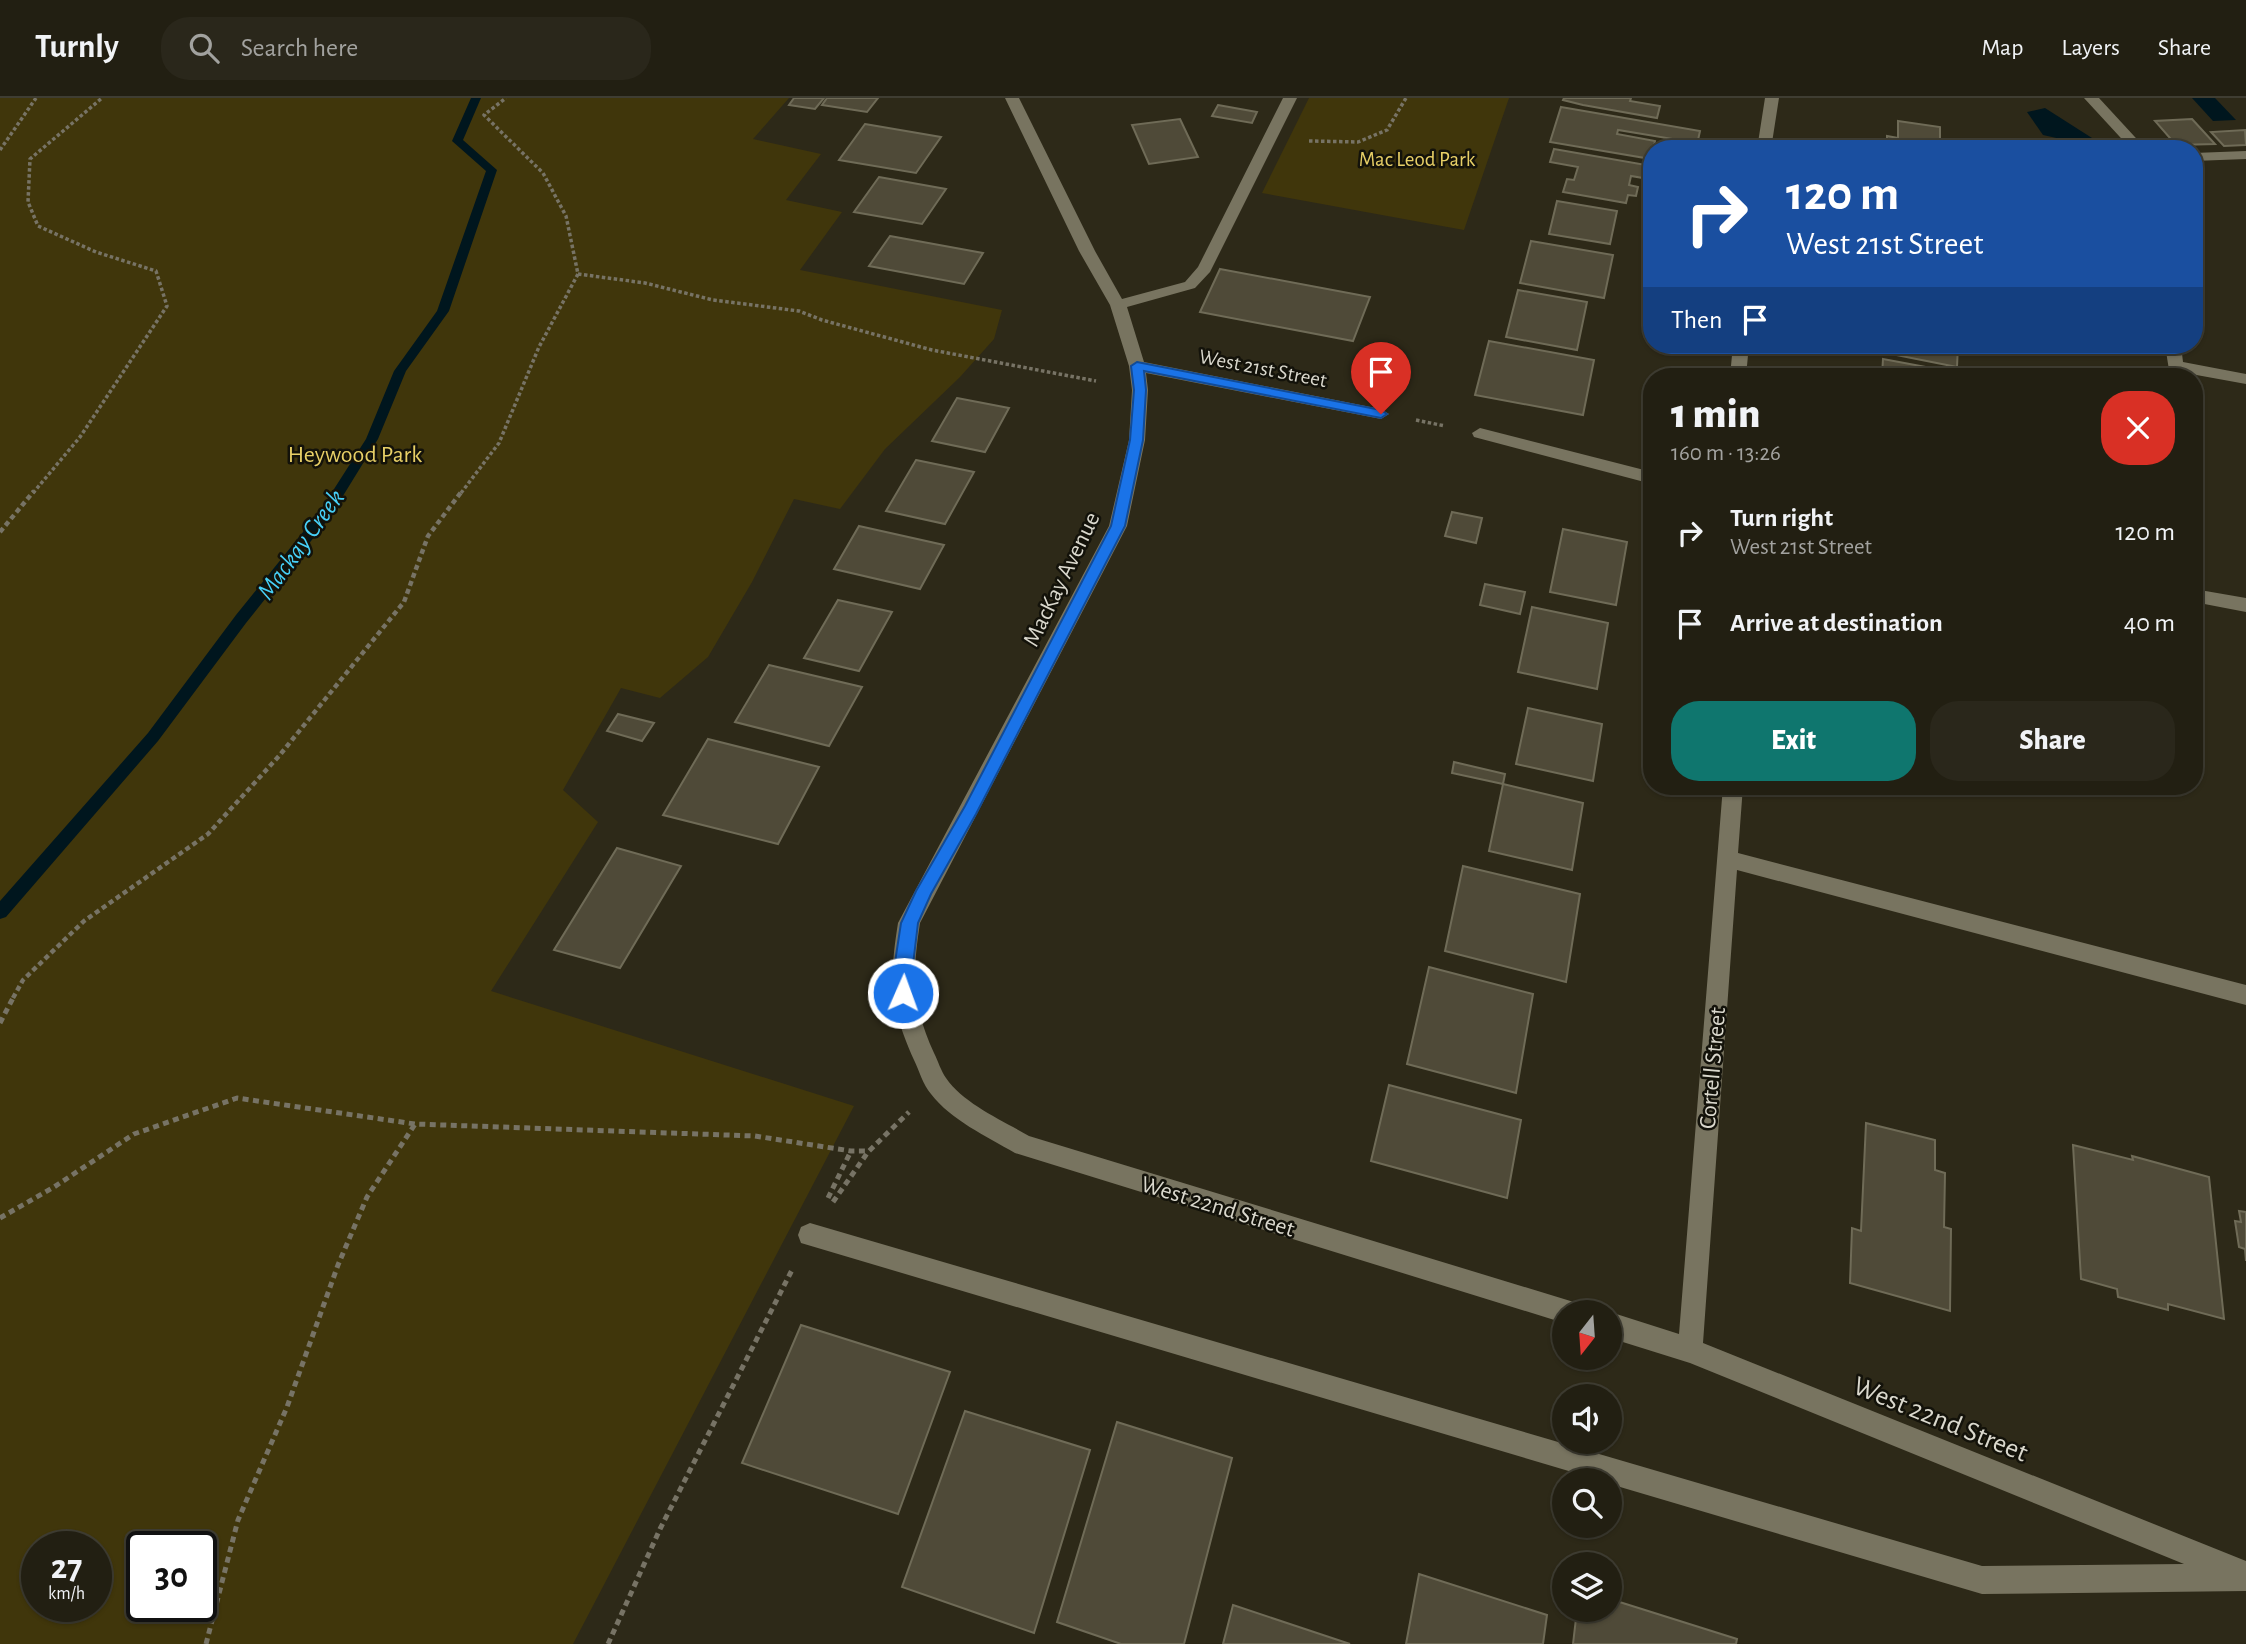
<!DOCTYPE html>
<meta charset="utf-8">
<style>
body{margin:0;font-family:"Alegreya Sans",sans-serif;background:#2a271b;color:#f1f3f6;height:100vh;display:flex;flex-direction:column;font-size:26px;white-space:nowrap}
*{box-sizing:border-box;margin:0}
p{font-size:23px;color:#a2a29f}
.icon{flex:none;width:38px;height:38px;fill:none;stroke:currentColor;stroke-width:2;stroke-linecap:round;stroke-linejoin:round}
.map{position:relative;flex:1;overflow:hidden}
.details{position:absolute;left:1643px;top:270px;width:560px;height:427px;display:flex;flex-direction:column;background:#221f12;border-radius:28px;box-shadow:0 2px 5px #0004,0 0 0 2px #3f3d32}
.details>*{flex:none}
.hud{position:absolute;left:1643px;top:42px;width:560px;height:214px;border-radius:28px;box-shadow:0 2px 5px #0004,0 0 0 2px #3f3d32;background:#1a4fa0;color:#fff;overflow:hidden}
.needle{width:46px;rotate:197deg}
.tools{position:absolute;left:1552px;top:1202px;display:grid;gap:14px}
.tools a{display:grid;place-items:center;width:70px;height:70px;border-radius:50%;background:#221f12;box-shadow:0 2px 5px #0004,0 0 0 2px #3f3d32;font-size:35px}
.speed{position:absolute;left:21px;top:1433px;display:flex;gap:14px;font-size:35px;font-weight:700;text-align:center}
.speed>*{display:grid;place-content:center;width:91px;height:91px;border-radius:50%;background:#221f12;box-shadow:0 2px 5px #0004,0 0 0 2px #3f3d32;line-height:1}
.speed small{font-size:18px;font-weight:400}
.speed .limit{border:4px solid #111;border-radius:10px;background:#fff;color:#111}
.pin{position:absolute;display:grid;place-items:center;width:60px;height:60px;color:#fff;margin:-72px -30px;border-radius:50% 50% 50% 0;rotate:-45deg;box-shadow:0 0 7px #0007}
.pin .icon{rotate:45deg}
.me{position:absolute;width:77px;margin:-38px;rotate:2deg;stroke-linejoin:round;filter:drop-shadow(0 0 5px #0008)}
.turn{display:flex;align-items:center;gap:24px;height:147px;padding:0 28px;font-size:32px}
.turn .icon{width:91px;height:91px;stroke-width:2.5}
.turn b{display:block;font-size:49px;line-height:60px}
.then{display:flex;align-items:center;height:66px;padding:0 28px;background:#0003;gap:14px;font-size:26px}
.round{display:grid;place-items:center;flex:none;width:74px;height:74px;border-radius:28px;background:#2a271b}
.headline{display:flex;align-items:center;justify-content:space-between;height:119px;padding:0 28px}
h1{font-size:42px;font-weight:800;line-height:52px}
.primary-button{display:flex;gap:14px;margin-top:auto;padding:14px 28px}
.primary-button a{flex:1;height:80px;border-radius:28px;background:#0f766e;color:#fff;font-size:28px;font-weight:800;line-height:80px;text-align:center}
.primary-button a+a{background:#2a271b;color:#f1f3f6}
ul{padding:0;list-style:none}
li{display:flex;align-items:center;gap:21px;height:91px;padding:0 28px}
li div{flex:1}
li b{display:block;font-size:26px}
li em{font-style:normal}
header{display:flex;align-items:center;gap:42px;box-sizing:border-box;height:98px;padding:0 35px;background:#221f12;border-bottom:2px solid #3f3d32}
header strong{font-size:33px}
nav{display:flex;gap:38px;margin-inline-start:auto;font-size:24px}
.search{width:490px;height:63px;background:#2a271b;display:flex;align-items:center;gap:18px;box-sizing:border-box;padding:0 24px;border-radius:28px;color:#a2a29f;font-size:26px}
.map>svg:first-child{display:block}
.green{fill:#40360b;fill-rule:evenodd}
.water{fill:#00161e}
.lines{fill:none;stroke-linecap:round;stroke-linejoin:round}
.stream{fill:#00161e;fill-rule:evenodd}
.building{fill:#4f4a38;stroke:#6f6b57;stroke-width:2}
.path-far2{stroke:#777365;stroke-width:3.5;stroke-dasharray:3.5 2.5;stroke-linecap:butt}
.path-far1{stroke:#777365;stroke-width:4.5;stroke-dasharray:5 3.5;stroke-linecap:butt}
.path{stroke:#777365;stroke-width:5;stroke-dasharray:6 4.5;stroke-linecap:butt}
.minor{fill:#787460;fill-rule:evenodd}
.route{fill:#1a73e8;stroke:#114b97;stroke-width:2}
.labels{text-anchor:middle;stroke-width:5;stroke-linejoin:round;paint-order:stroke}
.far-park-label{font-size:21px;fill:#e7cf66;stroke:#13120a}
.far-street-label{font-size:21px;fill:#dad8cd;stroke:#13120a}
.park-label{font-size:24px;fill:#e7cf66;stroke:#13120a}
.street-label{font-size:24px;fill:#dad8cd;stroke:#13120a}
.water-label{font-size:26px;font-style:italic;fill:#47d0f8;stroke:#13120a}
.near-street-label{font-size:28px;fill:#dad8cd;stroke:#13120a}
</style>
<header>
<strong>Turnly</strong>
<div class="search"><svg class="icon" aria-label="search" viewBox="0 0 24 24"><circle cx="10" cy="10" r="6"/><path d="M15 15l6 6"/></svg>Search here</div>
<nav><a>Map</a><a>Layers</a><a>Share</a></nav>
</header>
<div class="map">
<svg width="2246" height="1546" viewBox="0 0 2246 1546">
<rect width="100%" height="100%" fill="#2d2918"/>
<g class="green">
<path d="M0,0h789l-36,41 68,15 -35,46 56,12 -42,58 202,40 -8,29 -34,38 -75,72 -45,60 -46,-10 -42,83 -44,75 -48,41 -39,-10 -58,102 35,32 -107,169 363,115 -281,538h-573zM37,1449h59v59h-59zM142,1449h59v59h-59z"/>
<path d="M1309,0h200l-45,132 -202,-37z"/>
</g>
<g class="water">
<path d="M2192,0h23l21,22 -23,1z"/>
<path d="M2045,10l47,30 -9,6 -40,-9 -16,-23z"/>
</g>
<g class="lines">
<path class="stream" d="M471,0h10l-18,42 34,30 -48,141 -43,60 -28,68 -48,78 -84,106 -88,118 -152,176 -6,2v-18l148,-168 88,-118 84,-104 46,-72 28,-68 43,-60 49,-140 -34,-30z"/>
</g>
<g class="building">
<path d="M794,0h30l-9,11 -26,-4z"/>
<path d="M827,0h51l-11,14 -45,-7z"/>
<path d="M1564,0h67l-1,3 30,5 -3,12 -74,-13 -20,-5z"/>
<path d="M1218,7l39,7 -5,11 -40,-7z"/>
<path d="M1561,9l139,24 -4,18 -24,-4 1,-6 -55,-9 -1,4 38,7 -4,18 -101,-17z"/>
<path d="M1180,21l18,38 -49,7 -17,-39z"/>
<path d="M2192,21l23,25 -39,1 -21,-24z"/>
<path d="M1898,23l42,6v13l14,9h-56l-11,-3v-10l11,2z"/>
<path d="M865,26l76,13 -25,36 -77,-13z"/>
<path d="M2245,32l1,15 -22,1 -13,-14z"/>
<path d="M1554,51l92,16 -3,13 -12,-2 -2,9 9,2 -2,9 -8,-1 -2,8 -63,-11 4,-13 7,1 4,-13 -28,-5z"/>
<path d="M879,79l67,12 -24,35 -68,-12z"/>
<path d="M1557,103l60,10 -7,33 -61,-10z"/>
<path d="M890,138l93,17 -19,31 -95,-18z"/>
<path d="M1531,143l82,14 -9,43 -84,-15z"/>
<path d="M1220,171l150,28 -17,44 -153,-29z"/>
<path d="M1518,192l69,12 -10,48 -71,-13z"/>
<path d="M1489,243l105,19 -11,55 -108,-20z"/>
<path d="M1882,247h76l-1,22 -76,-15z"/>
<path d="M1883,261l70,13v4h-71z"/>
<path d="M957,300l52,10 -24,44 -53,-11z"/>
<path d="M916,362l58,12 -29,52 -59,-13z"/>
<path d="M1452,414l30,6 -6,25 -31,-7z"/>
<path d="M859,428l85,19 -24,44 -86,-20z"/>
<path d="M1563,431l64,13 -11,63 -66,-13z"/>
<path d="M1485,486l40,8 -5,22 -40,-9z"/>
<path d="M838,502l54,12 -33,59 -55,-13z"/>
<path d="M1532,509l76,16 -11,66 -79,-17z"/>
<path d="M769,567l93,22 -33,59 -94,-24z"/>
<path d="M1528,610l74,16 -9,57 -77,-17z"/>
<path d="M618,616l36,9 -12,18 -35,-10z"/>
<path d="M708,641l111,28 -41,77 -115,-29z"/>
<path d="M1454,664l51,12 -2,10 -51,-11z"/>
<path d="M1503,686l80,19 -11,67 -83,-19z"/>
<path d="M617,750l64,18 -61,102 -66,-18z"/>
<path d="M1463,768l117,28 -14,88 -121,-31z"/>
<path d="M1429,869l104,27 -17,99 -109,-29z"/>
<path d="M1389,987l132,35 -14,78 -136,-37z"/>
<path d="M1866,1025l69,17v30l10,3 -1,54 7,2 -1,82 -100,-28 2,-55 9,3z"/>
<path d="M2073,1047l60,15 -1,-4 77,21 15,142 -56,-15v6l-50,-13 -1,-8 -36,-10z"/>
<path d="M2239,1113l7,1v49l-1,-12 -6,-2 -4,-26 6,1z"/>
<path d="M801,1227l149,47 -52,142 -156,-51z"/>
<path d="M965,1313l125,39 -56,183 -132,-46z"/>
<path d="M1117,1324l115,36 -48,186h-63l-64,-22z"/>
<path d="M1419,1476l128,41 -4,29h-137z"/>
<path d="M1610,1501l127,40 -1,5h-163l4,-34h33z"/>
<path d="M1233,1507l117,39h-127z"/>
</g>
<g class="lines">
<g class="path-far2">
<path d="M1309,43l49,1 29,-12 19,-32"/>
<path d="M0,52l36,-52"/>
<path d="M578,176l67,9 68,17 86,11 23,9 110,30 164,31"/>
<path d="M1416,322l29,6"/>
<path d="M33,395l47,-56 87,-131 -11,-35 -60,-19 -58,-26 -10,-24 2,-43 72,-61"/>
<path d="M461,395l38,-50 40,-96 39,-73 -12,-58 -23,-43 -59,-58 22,-17"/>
</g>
<g class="path-far1">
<path d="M0,434l34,-41"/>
<path d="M13,900l10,-18 61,-59 124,-87 71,-78 125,-154 24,-66 34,-45"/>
</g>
<g class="path">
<path d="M0,925l14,-27"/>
<path d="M828,1100l23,-47"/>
<path d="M833,1104l35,-50"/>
<path d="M0,1120l54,-31 80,-53 103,-36 178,26 340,12 96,15h18l40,-39"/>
<path d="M206,1546l32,-124 49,-113 51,-142 29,-68 48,-73"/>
<path d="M608,1546l52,-115 133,-261"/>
</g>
<g class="minor">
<path d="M1005,0h14l76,153 27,48 63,-17 13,-15 85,-169h14l-87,174 -15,16 -68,19 17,55 237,47 8,5 -8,5 -235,-46 2,17 -3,50 -18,86 -207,397c-8,52 -8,82 14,130 4,8 7,18 12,25 18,26 56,42 83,58l548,167 3,9h-16v11l-549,-170c-29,-17 -64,-33 -84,-59 -8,-9 -12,-24 -17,-34 -24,-53 -25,-81 -16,-137l211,-397 20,-86 3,-50 -3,-24 -19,-61 -31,-54z"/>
<path d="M1765,0h14l-8,51h-14z"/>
<path d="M2084,0h15l47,51h-15z"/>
<path d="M2246,53v8l-52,2v-8z"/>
<path d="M1733,247h16l-3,31h-16z"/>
<path d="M2165,247h16l2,17 63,12v10l-77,-14z"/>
<path d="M1480,330l172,44v12l-178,-47 -2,-4z"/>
<path d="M2194,491l52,9v14l-52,-10z"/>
<path d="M1723,688h20l-5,67 508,132v20l-509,-135 -34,473 543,218v30l-264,3 -372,-110v-4h-11l-798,-237 -3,-8 3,-8 9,-4 1172,343 202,-2 -494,-201 -80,-25v-26l69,22z"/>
</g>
</g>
<path class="route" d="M1137,264l244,48 6,4 -6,4 -237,-47 2,19 -3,50 -18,86 -149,288 -45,80 -13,29 -9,75 -6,2 -6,-2 -3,-5 1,-31 6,-39 15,-32 49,-85 146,-280 19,-86 4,-50 -3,-24z"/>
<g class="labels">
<g class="far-park-label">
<text x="1417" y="68">Mac Leod Park</text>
</g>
<g class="far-street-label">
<text transform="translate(1263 270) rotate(11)" y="7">West 21st Street</text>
</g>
<g class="park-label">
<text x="355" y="364">Heywood Park</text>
</g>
<g class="street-label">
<text transform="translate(1061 481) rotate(-64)" y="8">MacKay Avenue</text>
<text transform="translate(1712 970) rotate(-85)" y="8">Cortell Street</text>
<text transform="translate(1218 1108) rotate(17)" y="8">West 22nd Street</text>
</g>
<g class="water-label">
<text transform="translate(300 446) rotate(-54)" y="9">Mackay Creek</text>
</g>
<g class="near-street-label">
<text transform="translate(1941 1320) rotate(22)" y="10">West 22nd Street</text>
</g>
</g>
</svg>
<div class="tools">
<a><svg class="needle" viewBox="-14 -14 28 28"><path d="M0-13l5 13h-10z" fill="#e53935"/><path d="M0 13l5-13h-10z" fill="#a2a29f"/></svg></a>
<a><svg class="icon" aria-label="sound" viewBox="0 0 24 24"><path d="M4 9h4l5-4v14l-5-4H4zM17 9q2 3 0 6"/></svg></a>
<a><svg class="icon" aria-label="search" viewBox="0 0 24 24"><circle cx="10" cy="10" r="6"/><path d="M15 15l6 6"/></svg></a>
<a><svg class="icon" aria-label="layers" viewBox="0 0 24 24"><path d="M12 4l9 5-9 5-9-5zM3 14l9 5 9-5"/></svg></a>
</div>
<div class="speed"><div>27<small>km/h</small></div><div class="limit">30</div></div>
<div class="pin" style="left:1381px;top:316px;background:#d93025"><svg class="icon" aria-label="arrive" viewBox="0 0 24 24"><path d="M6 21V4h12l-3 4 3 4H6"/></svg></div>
<svg class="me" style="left:903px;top:895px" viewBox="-20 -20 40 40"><circle r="17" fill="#1a73e8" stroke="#fff" stroke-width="3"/><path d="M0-11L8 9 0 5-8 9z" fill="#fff"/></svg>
<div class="hud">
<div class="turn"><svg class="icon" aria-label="right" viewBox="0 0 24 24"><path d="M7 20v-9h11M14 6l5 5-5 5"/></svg><div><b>120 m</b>West 21st Street</div></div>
<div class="then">Then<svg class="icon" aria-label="arrive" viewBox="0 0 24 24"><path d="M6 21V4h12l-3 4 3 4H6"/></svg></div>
</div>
<section class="details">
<div class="headline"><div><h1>1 min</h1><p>160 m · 13:26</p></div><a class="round" style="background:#d93025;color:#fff"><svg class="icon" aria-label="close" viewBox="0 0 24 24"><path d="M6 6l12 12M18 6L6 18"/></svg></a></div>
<ul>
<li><svg class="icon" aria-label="right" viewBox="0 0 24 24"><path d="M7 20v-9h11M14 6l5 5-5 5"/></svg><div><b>Turn right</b><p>West 21st Street</p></div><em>120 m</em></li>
<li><svg class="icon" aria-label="arrive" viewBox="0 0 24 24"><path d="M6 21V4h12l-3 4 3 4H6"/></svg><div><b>Arrive at destination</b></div><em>40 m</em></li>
</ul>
<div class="primary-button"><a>Exit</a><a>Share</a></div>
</section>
</div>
